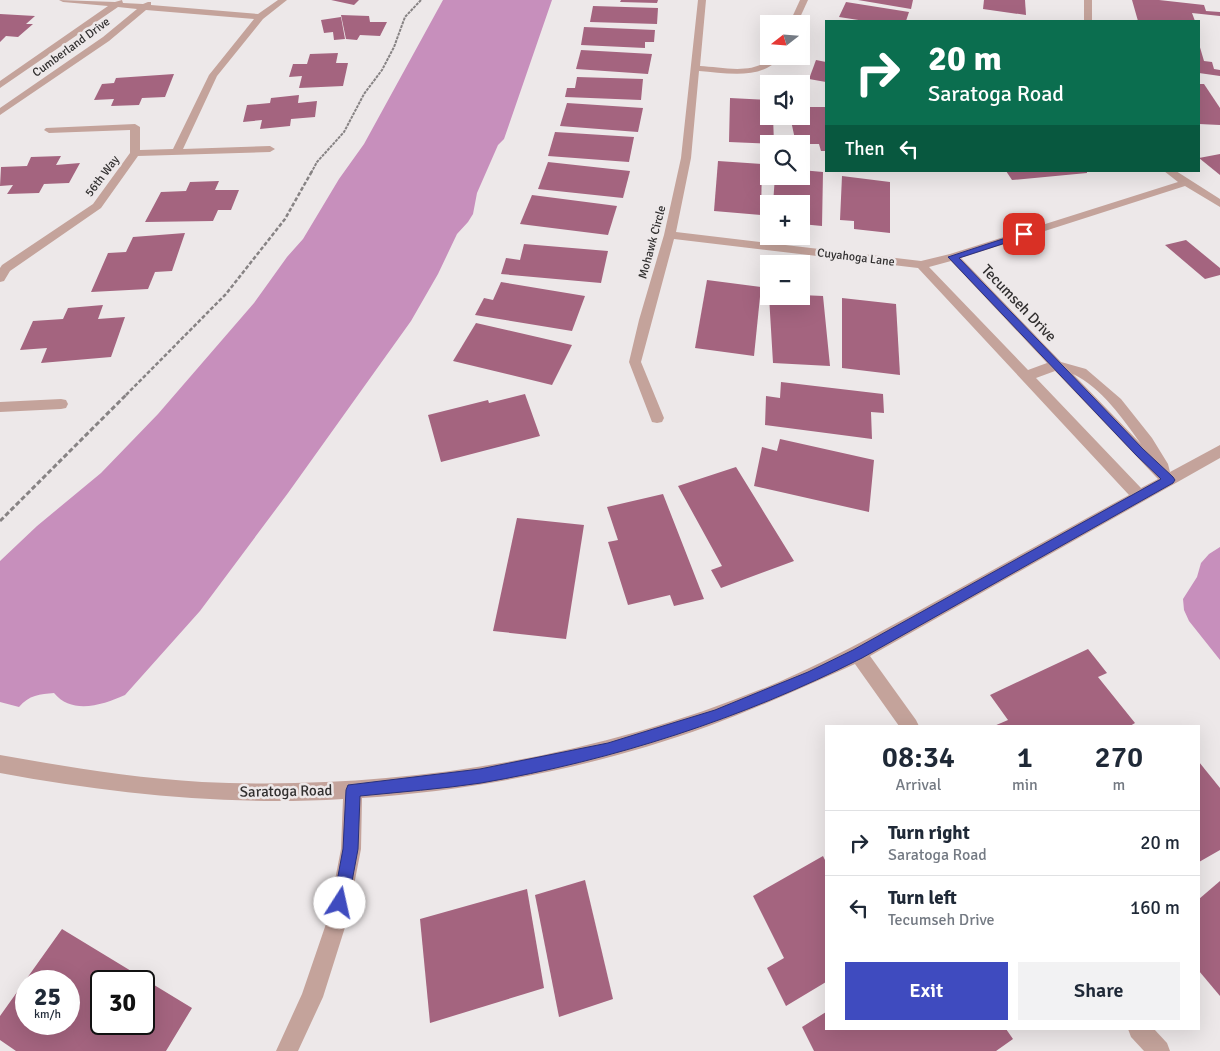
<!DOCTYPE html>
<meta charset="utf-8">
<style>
body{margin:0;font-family:Signika,sans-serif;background:#f2f2f3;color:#1f2937;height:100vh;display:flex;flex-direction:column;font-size:19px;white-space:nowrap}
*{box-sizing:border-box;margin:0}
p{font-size:16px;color:#747a83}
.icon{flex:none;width:28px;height:28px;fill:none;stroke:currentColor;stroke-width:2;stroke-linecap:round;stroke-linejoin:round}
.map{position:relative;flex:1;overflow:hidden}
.details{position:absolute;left:825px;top:725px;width:375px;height:305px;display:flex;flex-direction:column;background:#fff;border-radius:0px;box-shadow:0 5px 20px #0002}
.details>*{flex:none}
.hud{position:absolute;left:825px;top:20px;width:375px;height:152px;border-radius:0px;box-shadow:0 5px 20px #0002;background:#0b6e4f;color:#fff;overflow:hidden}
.needle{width:32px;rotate:253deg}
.fabs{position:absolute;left:760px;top:15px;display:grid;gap:10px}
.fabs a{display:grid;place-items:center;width:50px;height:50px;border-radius:0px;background:#fff;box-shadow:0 5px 20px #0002;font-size:25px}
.speed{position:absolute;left:15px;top:970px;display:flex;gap:10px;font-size:25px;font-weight:700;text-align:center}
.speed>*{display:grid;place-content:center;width:65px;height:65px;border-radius:50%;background:#fff;box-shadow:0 5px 20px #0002;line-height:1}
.speed small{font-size:12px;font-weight:400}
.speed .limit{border:2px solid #111;border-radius:8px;background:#fff;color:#111}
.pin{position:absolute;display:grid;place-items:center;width:42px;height:42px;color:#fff;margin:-21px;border-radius:10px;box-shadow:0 2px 8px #0006}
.me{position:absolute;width:55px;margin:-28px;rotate:10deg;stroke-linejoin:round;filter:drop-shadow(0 0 4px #0008)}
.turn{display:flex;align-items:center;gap:18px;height:105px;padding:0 20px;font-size:22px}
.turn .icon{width:65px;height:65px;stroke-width:2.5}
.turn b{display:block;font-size:35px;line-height:42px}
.then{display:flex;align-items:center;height:48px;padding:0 20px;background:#0003;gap:10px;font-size:19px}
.eta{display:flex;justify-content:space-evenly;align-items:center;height:85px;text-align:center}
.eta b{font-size:30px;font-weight:600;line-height:35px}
.primary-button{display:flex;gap:10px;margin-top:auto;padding:10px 20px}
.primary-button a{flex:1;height:58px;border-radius:0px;background:#3f4bbf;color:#fff;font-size:20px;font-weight:600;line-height:58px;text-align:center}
.primary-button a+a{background:#f2f2f3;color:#1f2937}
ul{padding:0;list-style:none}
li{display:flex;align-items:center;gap:15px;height:65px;padding:0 20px;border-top:1px solid #e0e1e3}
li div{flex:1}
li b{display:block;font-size:19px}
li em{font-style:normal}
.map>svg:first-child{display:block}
.water{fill:#c78fbc}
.building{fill:#a4647f;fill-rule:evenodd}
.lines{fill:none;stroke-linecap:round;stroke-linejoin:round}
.path-far2{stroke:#878384;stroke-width:2;stroke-dasharray:3 1;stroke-linecap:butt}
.path-far1{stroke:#878384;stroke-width:2.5;stroke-dasharray:4 2;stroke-linecap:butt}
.path{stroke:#878384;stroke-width:3;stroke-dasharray:5 2.5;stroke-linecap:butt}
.minor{fill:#c4a39b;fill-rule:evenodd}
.route{fill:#3f4bbf;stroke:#29317c}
.labels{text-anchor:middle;stroke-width:5;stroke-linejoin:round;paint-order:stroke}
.far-street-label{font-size:12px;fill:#312f2f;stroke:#ede8e9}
.street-label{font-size:15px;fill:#312f2f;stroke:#ede8e9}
</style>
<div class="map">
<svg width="1220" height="1051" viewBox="0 0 1220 1051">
<rect width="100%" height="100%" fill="#ede8e9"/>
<g class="water">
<path d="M443,0h109l-48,139 -6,6 -21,48 -4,21 -5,8 -11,12 -19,40 -27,47 -123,172 -88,118 -75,84c-22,10 -53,20 -71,-2 -14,1 -25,2 -35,14l-19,-5v-141l37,-35 64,-53 57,-59 96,-111 33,-46 16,-18 36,-60 25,-35z"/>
<path d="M1220,547v113l-31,-39 -5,-11 -1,-11 14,-22 4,-14 8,-9z"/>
</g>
<g class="building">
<path d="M331,0h28l-5,5z"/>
<path d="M621,0h37l-1,3 -37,-1z"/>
<path d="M858,0h55l-2,9z"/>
<path d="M984,0h41l1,15 -43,-6z"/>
<path d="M1132,0h27l45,5 2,6 14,1v4l-28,-3 3,8h-57z"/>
<path d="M846,2l63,10 -3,9h-41l-26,-4z"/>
<path d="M593,6l65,2 -1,16 -67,-2z"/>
<path d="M0,14l35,2 -9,8h7l-15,13 -12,-1 -6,6z"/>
<path d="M341,15l28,1 1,6h17l-7,14 -20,-1 -3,5 -11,-1z"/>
<path d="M341,17l4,22 -11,1 -1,-8 -9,1 -3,-13z"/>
<path d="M584,27l71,3 -1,12h-9v6l-64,-3z"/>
<path d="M1199,44l5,17 8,1 2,7 6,1v6l-21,-3z"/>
<path d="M581,50l71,4 -4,20 -72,-5z"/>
<path d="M338,53l-2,10h12l-5,23 -44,2 3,-12 -13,1 4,-13h14l3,-10z"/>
<path d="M816,60l10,2v20l-17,-3z"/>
<path d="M174,74l-9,23 -23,1 -3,7 -28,1 3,-7 -20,1 8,-16 12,-1 2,-5z"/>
<path d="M577,77l66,2 -2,21 -76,-3 2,-9h8z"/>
<path d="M1199,84h5l16,24v17l-21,-1z"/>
<path d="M299,95l-1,8 19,-2 -2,16 -24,2 -1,7 -30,3 2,-9 -19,2 4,-17 23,-2 1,-5z"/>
<path d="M730,98l39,2v16h4l1,28 -45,-2z"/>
<path d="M567,103l76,5 -5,24 -78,-6z"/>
<path d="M801,107h25v44h-5l-2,-7h-23l-6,-28h11z"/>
<path d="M555,132l79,5 -5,25 -81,-6z"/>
<path d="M1220,154v21l-21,-17z"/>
<path d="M61,156l-5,9 24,-2 -11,20 -25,1 -5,9 -32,1 6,-9 -13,1 1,-19 26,-1 4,-9z"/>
<path d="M718,161l44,3 -1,51 -47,-4z"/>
<path d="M548,162l82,9 -7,27 -85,-9z"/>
<path d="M801,170l22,2 -1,54 -21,-2v-20h-28l2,-28h26z"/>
<path d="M1006,171h81v2l-75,7z"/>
<path d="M842,176l48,6v51l-36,-4v-8l-14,-1z"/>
<path d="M219,181l-4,9h24l-8,20h-13l-5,11 -68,1 16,-30 25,-1 4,-9z"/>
<path d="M532,195l85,11 -9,29 -88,-11z"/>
<path d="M185,233l-13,38 -17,1 -7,17 -57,3 17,-39 18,-1 7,-15z"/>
<path d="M1186,240l34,28v7l-15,4 -40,-34z"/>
<path d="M524,244l84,7 -7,32 -100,-9 5,-16 14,2z"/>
<path d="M707,280l54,7 -7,69 -59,-8z"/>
<path d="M501,282l84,14 -13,35 -97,-16 9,-17 9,2z"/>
<path d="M801,295l22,1 7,70 -57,-3 -4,-67h32z"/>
<path d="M842,298l54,6 4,71 -58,-7z"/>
<path d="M103,305l-5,14 27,-2 -14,40 -70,6 6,-15 -27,2 13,-29 30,-2 5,-11z"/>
<path d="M476,323l96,22 -20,40 -99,-24z"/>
<path d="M781,382l102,12 1,19 -13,-1 1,27 -107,-14 1,-29 14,2z"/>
<path d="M525,394l15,42 -99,26 -13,-47 60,-15 1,3z"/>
<path d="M780,439l94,21 -5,52 -115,-26 8,-39 15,4z"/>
<path d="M736,467l58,94 -73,27 -10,-18 11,-4 -44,-80z"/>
<path d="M663,494l41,105 -30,7 -4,-11 -42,10 -20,-63 10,-2 -11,-33z"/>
<path d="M517,518l67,7 -18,114 -73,-8z"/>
<path d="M1088,649l19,24 -9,4 37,46 -5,3h-136l14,-6 -18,-25z"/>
<path d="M1199,762l21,26v62l-21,12z"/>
<path d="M823,856l3,6v120l-40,24 -19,-38 17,-10 -31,-62z"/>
<path d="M585,880l28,119 -54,18 -24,-122z"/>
<path d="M1220,881v115l-21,-25v-72z"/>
<path d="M527,889l17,99 -114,35 -10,-104z"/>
<path d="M62,929l130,79 -26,43h-150l-16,-11v-24zM26,981h43v43h-43zM101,981h43v43h-43z"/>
<path d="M826,1012v17h180l7,10 -17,12h-182l-12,-24z"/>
</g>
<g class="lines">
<path class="path-far2" d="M311,173l6,-11 27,-30 20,-38 18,-24 12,-23 11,-30 16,-17"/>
<path class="path-far1" d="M126,395l100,-101 59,-75 27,-48"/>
<path class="path" d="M0,521l127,-127"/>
<g class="minor">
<path d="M59,0l56,2 7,-2 1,3 20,1 5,-2h3v3l107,9 20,-14h9l-24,19 -46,57 -34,73 87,-3 5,3 -5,3 -132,4 -37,52 -91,63 -6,10 -4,1v-14l2,-3 91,-61 37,-51v-23l-81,3 -5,-3 2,-2 89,-4 5,3v23l33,-1 36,-74 45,-56 -108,-9 -37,31 -109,74v-7l103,-71 34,-28 -19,-2 -118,81v-7l108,-75 -45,-4z"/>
<path d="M698,0h8l-6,66c22,1 56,10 72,-10h9c-18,25 -55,17 -82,15l-8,87 -15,74 245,29 29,-7 228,-72 -14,-11h12l44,28v8l-35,-21 -224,72 100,104 25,7 35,30 31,39 16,26 2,8 50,-27v13l-350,198 46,64 3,6h-20l-44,-62c-48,22 -96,43 -146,62 -110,40 -230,64 -347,72l-1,51 -14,72 -24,76 -25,54h-22l26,-57 25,-73 14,-72 2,-50c-116,7 -229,-5 -343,-26v-18c67,12 134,23 202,27 195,9 399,-24 579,-101 59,-26 114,-57 170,-88 60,-33 119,-66 178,-98l-211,-227 -244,-29 -33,123 23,56 -2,4 -5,1 -5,-1 -23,-60 10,-42 25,-85 17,-77zM951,261l96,102 -19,7 -99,-103zM1055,371l103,108 -17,9 -105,-110zM1073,374c28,13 50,45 68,70z"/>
<path d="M800,0h8l-11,24h-8z"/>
<rect x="1084" y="0" width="8" height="21"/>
<path d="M61,399l5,1 2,4 -2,4 -5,1 -61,3v-10z"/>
<path d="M1128,1029h26l13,14 3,8h-26l-13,-14z"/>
</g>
</g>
<path class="route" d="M1024,232l3,1v3l-68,22 184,191 30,28 2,3 -2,3 -311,175c-121,61 -248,102 -381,125 -40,6 -81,9 -121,13l-2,53 -10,54 -2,6 -6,2 -5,-2 -2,-6 10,-54 3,-59 2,-5 132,-16 128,-26 107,-33 93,-38 45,-22 308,-171 -25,-24 -188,-198z"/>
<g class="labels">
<g class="far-street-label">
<text transform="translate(71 47) rotate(-36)" y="4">Cumberland Drive</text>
<text transform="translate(102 176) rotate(-53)" y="4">56th Way</text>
<text transform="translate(652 242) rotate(-75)" y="4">Mohawk Circle</text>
<text transform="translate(856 257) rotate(7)" y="4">Cuyahoga Lane</text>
</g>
<g class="street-label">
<text transform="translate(1019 303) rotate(46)" y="5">Tecumseh Drive</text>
<text transform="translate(286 791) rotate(-1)" y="5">Saratoga Road</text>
</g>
</g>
</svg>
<div class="fabs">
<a><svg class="needle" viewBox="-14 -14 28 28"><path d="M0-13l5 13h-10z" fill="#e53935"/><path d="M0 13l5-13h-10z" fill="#747a83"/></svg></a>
<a><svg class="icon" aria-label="sound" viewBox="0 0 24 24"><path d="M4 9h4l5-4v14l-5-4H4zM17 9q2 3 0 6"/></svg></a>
<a><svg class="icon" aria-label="search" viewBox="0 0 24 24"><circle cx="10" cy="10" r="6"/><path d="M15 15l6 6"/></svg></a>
<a>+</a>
<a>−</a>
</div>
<div class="speed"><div>25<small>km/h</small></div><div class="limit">30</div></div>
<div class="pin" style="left:1024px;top:234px;background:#d93025"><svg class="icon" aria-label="arrive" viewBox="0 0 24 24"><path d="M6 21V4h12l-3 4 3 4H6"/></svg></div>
<svg class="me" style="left:340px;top:903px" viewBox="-20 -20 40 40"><circle r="19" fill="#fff"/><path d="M0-13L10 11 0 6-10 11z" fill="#3f4bbf"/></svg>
<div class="hud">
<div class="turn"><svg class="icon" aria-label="right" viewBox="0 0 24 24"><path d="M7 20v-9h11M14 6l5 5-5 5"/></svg><div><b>20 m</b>Saratoga Road</div></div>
<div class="then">Then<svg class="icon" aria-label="left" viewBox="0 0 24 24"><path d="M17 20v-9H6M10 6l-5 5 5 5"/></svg></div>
</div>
<section class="details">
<div class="eta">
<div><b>08:34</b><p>Arrival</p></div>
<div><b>1</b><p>min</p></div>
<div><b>270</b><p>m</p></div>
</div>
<ul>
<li><svg class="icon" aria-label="right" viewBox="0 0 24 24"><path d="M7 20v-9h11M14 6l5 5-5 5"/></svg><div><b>Turn right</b><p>Saratoga Road</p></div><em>20 m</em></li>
<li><svg class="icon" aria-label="left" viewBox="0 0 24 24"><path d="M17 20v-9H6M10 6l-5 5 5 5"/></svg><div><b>Turn left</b><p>Tecumseh Drive</p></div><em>160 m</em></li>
</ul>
<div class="primary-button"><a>Exit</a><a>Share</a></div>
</section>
</div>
